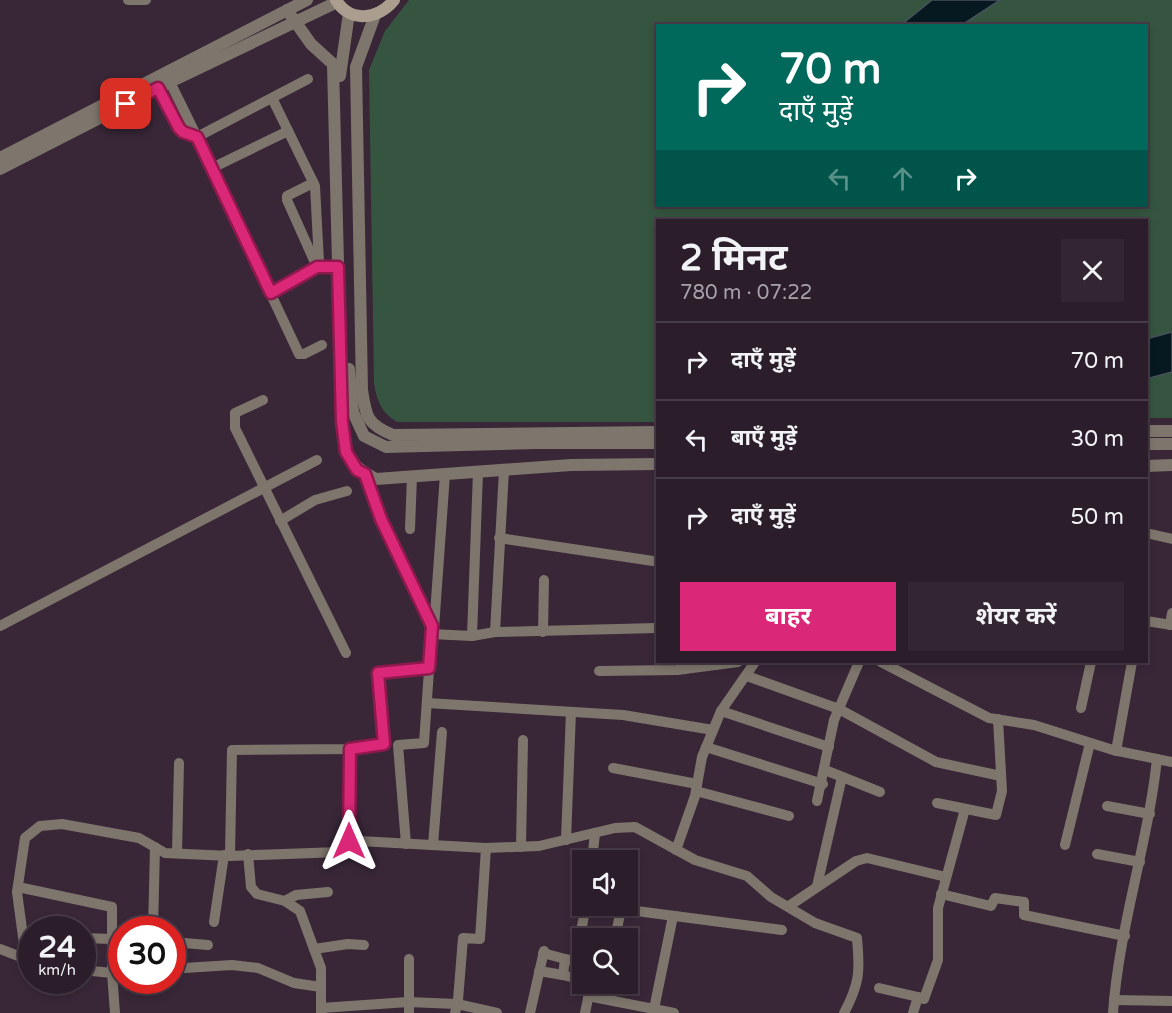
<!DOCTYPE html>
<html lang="hi">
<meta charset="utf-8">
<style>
body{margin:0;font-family:"Varela Round","Noto Sans Devanagari",sans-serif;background:#332632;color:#f1f3f6;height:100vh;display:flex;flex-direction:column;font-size:22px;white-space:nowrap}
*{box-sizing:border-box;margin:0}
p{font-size:20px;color:#a6a2a8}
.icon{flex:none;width:33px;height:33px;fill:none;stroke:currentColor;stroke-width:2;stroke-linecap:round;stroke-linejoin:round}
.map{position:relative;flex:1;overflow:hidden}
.panel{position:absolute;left:656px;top:219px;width:492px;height:444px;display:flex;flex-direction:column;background:#2b1d2a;border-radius:0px;box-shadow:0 3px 9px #0003,0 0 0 2px #473b47}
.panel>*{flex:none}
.banner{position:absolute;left:656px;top:24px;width:492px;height:183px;border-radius:0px;box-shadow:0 3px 9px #0003,0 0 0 2px #473b47;background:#00695c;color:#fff;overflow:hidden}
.controls{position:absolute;left:572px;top:850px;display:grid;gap:12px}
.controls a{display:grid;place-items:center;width:66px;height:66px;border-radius:0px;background:#2b1d2a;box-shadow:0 3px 9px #0003,0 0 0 2px #473b47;font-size:30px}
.speed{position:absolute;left:18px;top:916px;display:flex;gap:12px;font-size:30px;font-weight:700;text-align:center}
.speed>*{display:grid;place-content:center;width:78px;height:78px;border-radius:50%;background:#2b1d2a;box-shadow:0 3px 9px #0003,0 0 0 2px #473b47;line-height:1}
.speed small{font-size:15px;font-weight:400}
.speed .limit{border:9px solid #d22;background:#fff;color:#111}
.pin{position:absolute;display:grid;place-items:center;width:51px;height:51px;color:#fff;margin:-26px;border-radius:12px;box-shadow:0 3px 9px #0006}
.me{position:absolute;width:66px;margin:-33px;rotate:0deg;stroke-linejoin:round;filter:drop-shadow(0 0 4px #0008)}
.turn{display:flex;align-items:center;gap:21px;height:126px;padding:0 24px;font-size:27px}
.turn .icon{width:78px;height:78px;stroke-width:2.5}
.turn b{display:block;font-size:42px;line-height:51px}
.lanes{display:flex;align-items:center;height:57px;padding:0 24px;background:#0003;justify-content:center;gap:30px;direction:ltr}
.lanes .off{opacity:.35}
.round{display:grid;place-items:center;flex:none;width:63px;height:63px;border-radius:0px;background:#332632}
.headline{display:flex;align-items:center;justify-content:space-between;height:102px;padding:0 24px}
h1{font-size:36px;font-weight:700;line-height:45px}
.action{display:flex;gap:12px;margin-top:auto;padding:12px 24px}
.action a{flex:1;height:69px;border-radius:0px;background:#db2777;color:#fff;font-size:24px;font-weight:700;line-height:69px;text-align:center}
.action a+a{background:#332632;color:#f1f3f6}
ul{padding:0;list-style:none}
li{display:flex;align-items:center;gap:18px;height:78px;padding:0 24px;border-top:2px solid #473b47}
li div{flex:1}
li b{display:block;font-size:22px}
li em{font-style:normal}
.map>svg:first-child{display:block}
.green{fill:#355540;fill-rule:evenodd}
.water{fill:#061921;stroke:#48525b;stroke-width:1.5}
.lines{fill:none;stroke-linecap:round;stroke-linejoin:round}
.minor{stroke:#7e766c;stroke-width:10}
.tertiary{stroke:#7e766c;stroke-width:12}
.secondary{stroke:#ab9e8e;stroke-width:12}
.route-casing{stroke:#8e194d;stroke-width:15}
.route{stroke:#db2777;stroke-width:10}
</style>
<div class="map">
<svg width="1172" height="1013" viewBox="0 0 1172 1013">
<rect width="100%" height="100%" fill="#392738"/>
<path class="green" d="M409,0h763v418h-26v-198h-489v202h-260c-16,-10 -20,-21 -23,-39l-5,-313 16,-39zM657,26h489v180h-489z"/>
<g class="water">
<path d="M932,0h68l-38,25h-61z"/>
<path d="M1172,332v40l-26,7v-40z"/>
</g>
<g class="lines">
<g class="minor">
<path d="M128,0h18"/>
<path d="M308,79l-111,58 102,217h5l18,-9"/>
<path d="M170,82l27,55"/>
<path d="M158,88l21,39 4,5 14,5"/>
<path d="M212,168l76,-37"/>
<path d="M313,183l-26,13v4l30,67h21"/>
<path d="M271,293l43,-23 5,-8 -4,-76 -43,-88"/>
<path d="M263,400l-28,13v15l111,225"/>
<path d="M365,474l16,45 51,107 -8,117 -26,2 8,99"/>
<path d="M280,521l35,-21 32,-9"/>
<path d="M410,529l2,-53"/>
<path d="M1146,533l26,6"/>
<path d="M499,538l154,23"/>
<path d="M1146,621l26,4"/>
<path d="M1170,625l2,-12"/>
<path d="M0,626l317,-166"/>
<path d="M434,628l11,-154"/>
<path d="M495,632l9,-162"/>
<path d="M543,632l1,-52"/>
<path d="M431,634l41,2 23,-4 162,-4"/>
<path d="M472,636l6,-164"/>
<path d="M881,662l108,56 45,7 79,25 59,12"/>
<path d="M599,671l78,-1 61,-8"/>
<path d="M747,676l92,33 97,53 65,14"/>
<path d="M427,703l196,12 90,15"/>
<path d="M1081,708l10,-46"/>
<path d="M721,711l108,36"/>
<path d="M706,747l117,37"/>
<path d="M1116,751l16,-89"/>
<path d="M613,768l84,16"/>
<path d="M825,770l55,22"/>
<path d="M696,791l93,25"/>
<path d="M817,801l17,-81 25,-58"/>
<path d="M937,803l59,12 6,-24 -4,-72"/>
<path d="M1107,806l43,8"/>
<path d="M566,840l5,-128"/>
<path d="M349,841l1,-92"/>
<path d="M433,845l9,-113"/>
<path d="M1065,845l25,-102"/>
<path d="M521,847l2,-107"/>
<path d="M676,850l19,-54 7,-39 19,-46 34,-49"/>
<path d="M177,853l2,-90"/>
<path d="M248,854l3,33 6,7 28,7 15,10 21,57v45"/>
<path d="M1097,854l43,8"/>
<path d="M230,856l2,-106 118,-1 34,-5 -6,-71 51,-5"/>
<path d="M592,861l3,-28"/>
<path d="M817,886l25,-109"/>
<path d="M18,887l94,20v66l3,40"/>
<path d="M941,894l50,12 4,-8 29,4v13l101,21"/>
<path d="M285,901l11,-6 32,-3"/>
<path d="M789,906l67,-45 11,-3 79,19"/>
<path d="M214,922l10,-67"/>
<path d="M153,930l2,-83"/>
<path d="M82,938l30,1"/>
<path d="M615,939l6,-30 161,21"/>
<path d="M172,942l36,3"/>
<path d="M0,949l26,10 -9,-67 8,-54 15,-12 22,-2 77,14 26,15 65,3 110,-4 1,-12 145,8 53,-2 76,-18 20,-1 60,33 52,16 24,21 44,26 42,15c3,33 3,45 -13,75"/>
<path d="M314,949l34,-5 16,1"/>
<path d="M543,953l22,6"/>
<path d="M184,968l48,-3 26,3 36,15 27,4"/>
<path d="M82,970l30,3"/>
<path d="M539,971l24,4"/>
<path d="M582,980l-19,-5 2,-16 10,2 11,-55"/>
<path d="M879,988l39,9"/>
<path d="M588,996l86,17"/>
<path d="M1114,1000l58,1"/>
<path d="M321,1008l87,-6 49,2 40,9"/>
<path d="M654,1009l19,-93"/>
<path d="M409,1013v-54"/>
<path d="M455,1013l3,-13 5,-62 17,1 6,-91"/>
<path d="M530,1013l14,-62"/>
<path d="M585,1013l6,-29"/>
<path d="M913,1013l5,-16 6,2 14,-39v-52l27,-99"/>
<path d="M1113,1013c6,-86 35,-169 44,-254"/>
</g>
<g class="tertiary">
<path d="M287,10l24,34 22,20 9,358c4,32 4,42 34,57l195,-14 86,-1"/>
<path d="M375,15l-19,52 6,323c4,27 5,34 31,45l264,-3"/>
<path d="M340,76l9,-63"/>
<path d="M0,158l307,-158"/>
<path d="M0,169l176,-90 161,-77"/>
<path d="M349,369l4,43 11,24 22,11 150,-4h121"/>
<path d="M1146,431h26"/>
<path d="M1146,444h26"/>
<path d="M1146,466l26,-1"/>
</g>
<path class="secondary" d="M336,0c14,24 43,19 58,0"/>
</g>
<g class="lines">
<g class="route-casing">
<path id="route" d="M126,104l32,-16 21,40 4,4 14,5 74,156 46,-26h21l4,155 4,30 11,18 8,4 16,45 51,107 -3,42 -51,5 6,71 -34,5 -1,92"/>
</g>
<use href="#route" class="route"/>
</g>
</svg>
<div class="controls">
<a><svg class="icon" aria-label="sound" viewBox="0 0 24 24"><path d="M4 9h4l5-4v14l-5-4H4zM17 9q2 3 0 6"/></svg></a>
<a><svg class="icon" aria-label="search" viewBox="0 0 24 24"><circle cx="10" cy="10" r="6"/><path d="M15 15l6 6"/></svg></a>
</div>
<div class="speed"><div>24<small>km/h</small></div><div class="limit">30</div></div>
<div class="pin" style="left:126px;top:104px;background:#d93025"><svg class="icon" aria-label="arrive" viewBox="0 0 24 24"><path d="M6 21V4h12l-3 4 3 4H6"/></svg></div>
<svg class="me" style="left:349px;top:841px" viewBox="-20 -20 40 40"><path d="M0-17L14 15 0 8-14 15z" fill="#db2777" stroke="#fff" stroke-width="4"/></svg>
<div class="banner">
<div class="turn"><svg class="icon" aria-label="right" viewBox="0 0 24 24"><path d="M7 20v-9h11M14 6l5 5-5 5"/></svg><div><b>70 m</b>दाएँ मुड़ें</div></div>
<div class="lanes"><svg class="icon off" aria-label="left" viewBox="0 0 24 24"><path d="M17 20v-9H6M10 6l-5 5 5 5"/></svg><svg class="icon off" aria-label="ahead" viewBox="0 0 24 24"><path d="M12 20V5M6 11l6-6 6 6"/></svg><svg class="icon" aria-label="right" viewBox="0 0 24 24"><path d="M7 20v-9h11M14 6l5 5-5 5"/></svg></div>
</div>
<section class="panel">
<div class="headline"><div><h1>2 मिनट</h1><p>780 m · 07:22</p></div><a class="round"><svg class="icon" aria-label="close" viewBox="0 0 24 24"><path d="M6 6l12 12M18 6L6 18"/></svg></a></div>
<ul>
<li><svg class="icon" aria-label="right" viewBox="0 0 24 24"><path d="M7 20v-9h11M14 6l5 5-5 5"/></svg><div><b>दाएँ मुड़ें</b></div><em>70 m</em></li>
<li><svg class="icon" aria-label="left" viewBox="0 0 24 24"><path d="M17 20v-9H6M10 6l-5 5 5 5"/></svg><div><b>बाएँ मुड़ें</b></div><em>30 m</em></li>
<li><svg class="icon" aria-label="right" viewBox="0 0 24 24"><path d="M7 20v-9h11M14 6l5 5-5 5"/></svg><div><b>दाएँ मुड़ें</b></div><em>50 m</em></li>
</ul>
<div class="action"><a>बाहर</a><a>शेयर करें</a></div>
</section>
</div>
